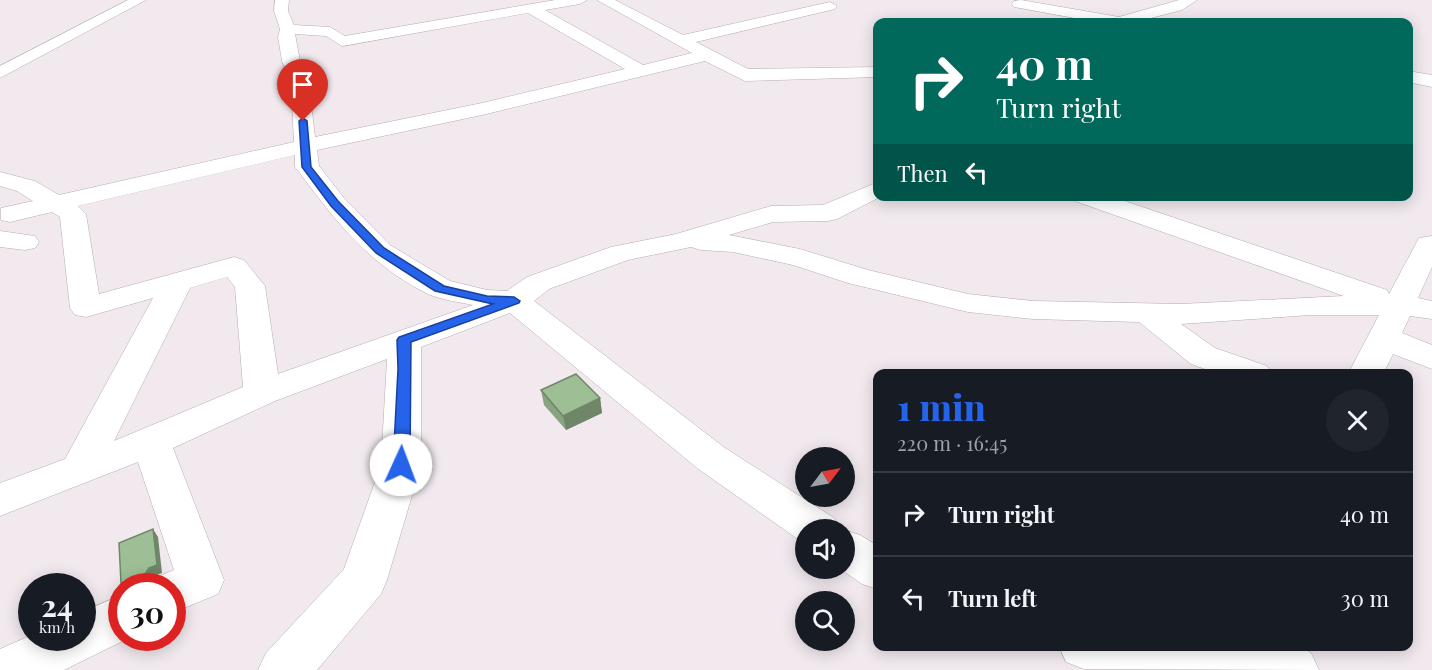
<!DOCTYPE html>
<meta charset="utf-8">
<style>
body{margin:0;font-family:"Playfair Display",serif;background:#20242c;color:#f1f3f6;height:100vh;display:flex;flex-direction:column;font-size:22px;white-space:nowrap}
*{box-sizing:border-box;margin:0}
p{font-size:20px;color:#9ea1a6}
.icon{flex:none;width:33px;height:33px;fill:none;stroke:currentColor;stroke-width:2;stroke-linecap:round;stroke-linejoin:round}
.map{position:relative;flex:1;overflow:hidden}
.side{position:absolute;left:873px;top:369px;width:540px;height:282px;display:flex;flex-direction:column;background:#171b24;border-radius:12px;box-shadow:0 3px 15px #0003}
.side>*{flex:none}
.banner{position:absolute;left:873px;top:18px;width:540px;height:183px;border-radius:12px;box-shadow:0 3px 15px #0003;background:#00695c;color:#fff;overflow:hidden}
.needle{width:39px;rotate:58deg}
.controls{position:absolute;left:795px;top:447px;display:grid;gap:12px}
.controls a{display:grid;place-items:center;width:60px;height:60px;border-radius:50%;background:#171b24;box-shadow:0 3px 15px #0003;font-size:30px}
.speed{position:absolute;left:18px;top:573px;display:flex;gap:12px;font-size:30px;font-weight:700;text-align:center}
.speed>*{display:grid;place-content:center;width:78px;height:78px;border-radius:50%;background:#171b24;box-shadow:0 3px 15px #0003;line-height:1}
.speed small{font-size:15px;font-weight:400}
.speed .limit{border:9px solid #d22;background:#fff;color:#111}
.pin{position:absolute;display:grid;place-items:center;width:51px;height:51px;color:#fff;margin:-62px -26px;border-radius:50% 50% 50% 0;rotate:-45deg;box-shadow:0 0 6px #0007}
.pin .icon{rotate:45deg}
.me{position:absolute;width:66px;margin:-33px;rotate:2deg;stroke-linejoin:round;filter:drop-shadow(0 0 4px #0008)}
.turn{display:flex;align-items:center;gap:21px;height:126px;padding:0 24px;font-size:27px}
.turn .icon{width:78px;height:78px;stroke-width:2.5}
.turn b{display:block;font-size:42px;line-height:51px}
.then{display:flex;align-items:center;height:57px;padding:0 24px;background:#0003;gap:12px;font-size:22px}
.round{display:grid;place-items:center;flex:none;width:63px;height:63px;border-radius:32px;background:#20242c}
.head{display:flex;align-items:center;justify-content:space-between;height:102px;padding:0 24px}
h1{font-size:36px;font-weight:800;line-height:45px;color:#2563eb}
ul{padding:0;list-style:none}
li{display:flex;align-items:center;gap:18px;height:84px;padding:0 24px;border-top:2px solid #363941}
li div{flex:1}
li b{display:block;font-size:22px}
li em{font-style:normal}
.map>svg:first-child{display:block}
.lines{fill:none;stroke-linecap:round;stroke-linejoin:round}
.minor-casing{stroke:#b4adb2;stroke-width:1}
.minor{fill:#fff;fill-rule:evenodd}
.wall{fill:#88a480}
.shaded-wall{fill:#6f8668}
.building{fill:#9ebf95;stroke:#6f8668;stroke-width:1.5}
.route{fill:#2563eb;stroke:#184099;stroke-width:1.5}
</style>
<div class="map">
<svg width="1432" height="670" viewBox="0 0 1432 670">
<rect width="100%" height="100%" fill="#f1e9ee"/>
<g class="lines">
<g class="minor-casing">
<g id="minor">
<path d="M128,0h18l-146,78v-12z"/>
<path d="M275,0h14l-1,11 6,14 36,2 15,9 210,-36h32l-7,4 -35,6 98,55 49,-12 -95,-53h18l68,35 147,-33 7,4 -2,3 -139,33 52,27 130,-2v10l-133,4 -40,-20 -223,54 -165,35 2,16 25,32 46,47 60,36 37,9 20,1 20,-14 84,-30 65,-13 95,-28 52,-1 55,-23v14h4l-45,23 -9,2 -55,1 -44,13 71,14 68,21 100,24 65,7 148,3 163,-8 -269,-95 -3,-5h38l277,94 2,4 30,-56 13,-2v31l-14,31 14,3v18l-22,-3 -8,17 30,12v24l-39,-15 -10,20h-35l31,-59h-68l-130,9 34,24 52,18 5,8h-53l-28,-10 -52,-42 -106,-3 -65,-7 -120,-29 -55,-18 -60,-13 -32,-2 -10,-3 -63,13 -79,29 -15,12 191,147 109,70 6,12h-34v13l-4,-1 -105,-74 -187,-155 -89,34v118l-34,115 -6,14 -64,76h-59l8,-17 78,-84 37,-104 6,-106 -112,42 -102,47 51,132 -6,14 -46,19v-27h-21l4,-8 19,-8 -36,-108 -138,54v-33l65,-24 88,-161 -67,19 -11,-2 -5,-7 -10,-91 -8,-5 -42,10 -9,-2v-12l32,-7 -16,-10 -17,-5v-14l35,9 24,14 235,-53 -3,-57 -9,-24 -4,-24 2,-8 -6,-18zM528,13l97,56 -143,34 -167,34 -6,-52 -9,-24 -5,-27 31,2 16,10zM295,155v12l4,5c36,49 73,95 129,122 14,6 31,8 45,11l-195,69 -13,-88 -21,-26 -10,-3 -135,37 -13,-80 -8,-8zM227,277l8,10 8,100 -129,54 76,-153z"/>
<path d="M1021,0l98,17 60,-17h18l-15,10 -47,12h-39l-82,-15 -2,-3 2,-3z"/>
<path d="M1408,71l24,4v12l-24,-5z"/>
<path d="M0,231l35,5 4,6 -4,6 -10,2 -25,-3z"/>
<path d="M844,530l16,5 18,11v43l-16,-5 -23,-16h5z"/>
<path d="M122,595v43h7l-65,32h-64v-21l32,-14v3h50v-26z"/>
<path d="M1059,646h241l11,7 8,17 -235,-1 -18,-7z"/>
</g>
</g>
<use href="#minor" class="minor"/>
</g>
<path class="wall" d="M541,390l59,8 2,15 -36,17 -22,-25z"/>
<g class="shaded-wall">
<path d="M600,398l2,15 -36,17 -3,-14z"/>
<path d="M153,529l5,8 4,36 -8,3 -3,6 -13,4h-15l-2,-3z"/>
</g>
<g class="building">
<path d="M576,374l24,24 -37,18 -22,-26z"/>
<path d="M153,529l4,36 -8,3 -4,6 -24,9 -2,-40z"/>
</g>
<path class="route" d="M303,118l4,3 4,46 27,34 46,47 60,38 43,10 27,1 6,4 -1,2 -108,39 -1,123 -3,4h-11l-3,-4 5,-96 -1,-29 2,-3 94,-33 -58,-13 -59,-38 -45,-47 -29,-39 -3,-46z"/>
</svg>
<div class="controls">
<a><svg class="needle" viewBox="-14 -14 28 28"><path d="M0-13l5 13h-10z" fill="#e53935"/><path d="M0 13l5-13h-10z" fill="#9ea1a6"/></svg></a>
<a><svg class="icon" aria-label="sound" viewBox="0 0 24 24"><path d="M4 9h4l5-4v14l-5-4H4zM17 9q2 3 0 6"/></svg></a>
<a><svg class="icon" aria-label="search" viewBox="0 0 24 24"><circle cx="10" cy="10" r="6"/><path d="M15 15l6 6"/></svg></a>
</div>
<div class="speed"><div>24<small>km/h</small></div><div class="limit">30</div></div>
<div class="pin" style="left:303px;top:121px;background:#d93025"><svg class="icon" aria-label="arrive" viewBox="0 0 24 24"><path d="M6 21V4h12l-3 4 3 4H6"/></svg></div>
<svg class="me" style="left:401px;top:465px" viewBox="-20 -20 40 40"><circle r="19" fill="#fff"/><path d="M0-13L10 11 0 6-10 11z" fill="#2563eb"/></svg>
<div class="banner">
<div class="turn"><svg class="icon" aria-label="right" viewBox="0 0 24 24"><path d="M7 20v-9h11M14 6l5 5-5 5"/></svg><div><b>40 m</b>Turn right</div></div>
<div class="then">Then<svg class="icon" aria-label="left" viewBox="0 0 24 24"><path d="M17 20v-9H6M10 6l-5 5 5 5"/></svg></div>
</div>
<section class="side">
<div class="head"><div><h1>1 min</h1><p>220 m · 16:45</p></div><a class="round"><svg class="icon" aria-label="close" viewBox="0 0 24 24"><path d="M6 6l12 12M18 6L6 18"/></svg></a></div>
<ul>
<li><svg class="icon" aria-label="right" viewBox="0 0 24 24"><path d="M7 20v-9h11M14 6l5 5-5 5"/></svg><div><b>Turn right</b></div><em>40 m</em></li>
<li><svg class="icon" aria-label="left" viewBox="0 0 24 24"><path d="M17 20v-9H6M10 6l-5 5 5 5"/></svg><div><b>Turn left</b></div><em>30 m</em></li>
</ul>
</section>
</div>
